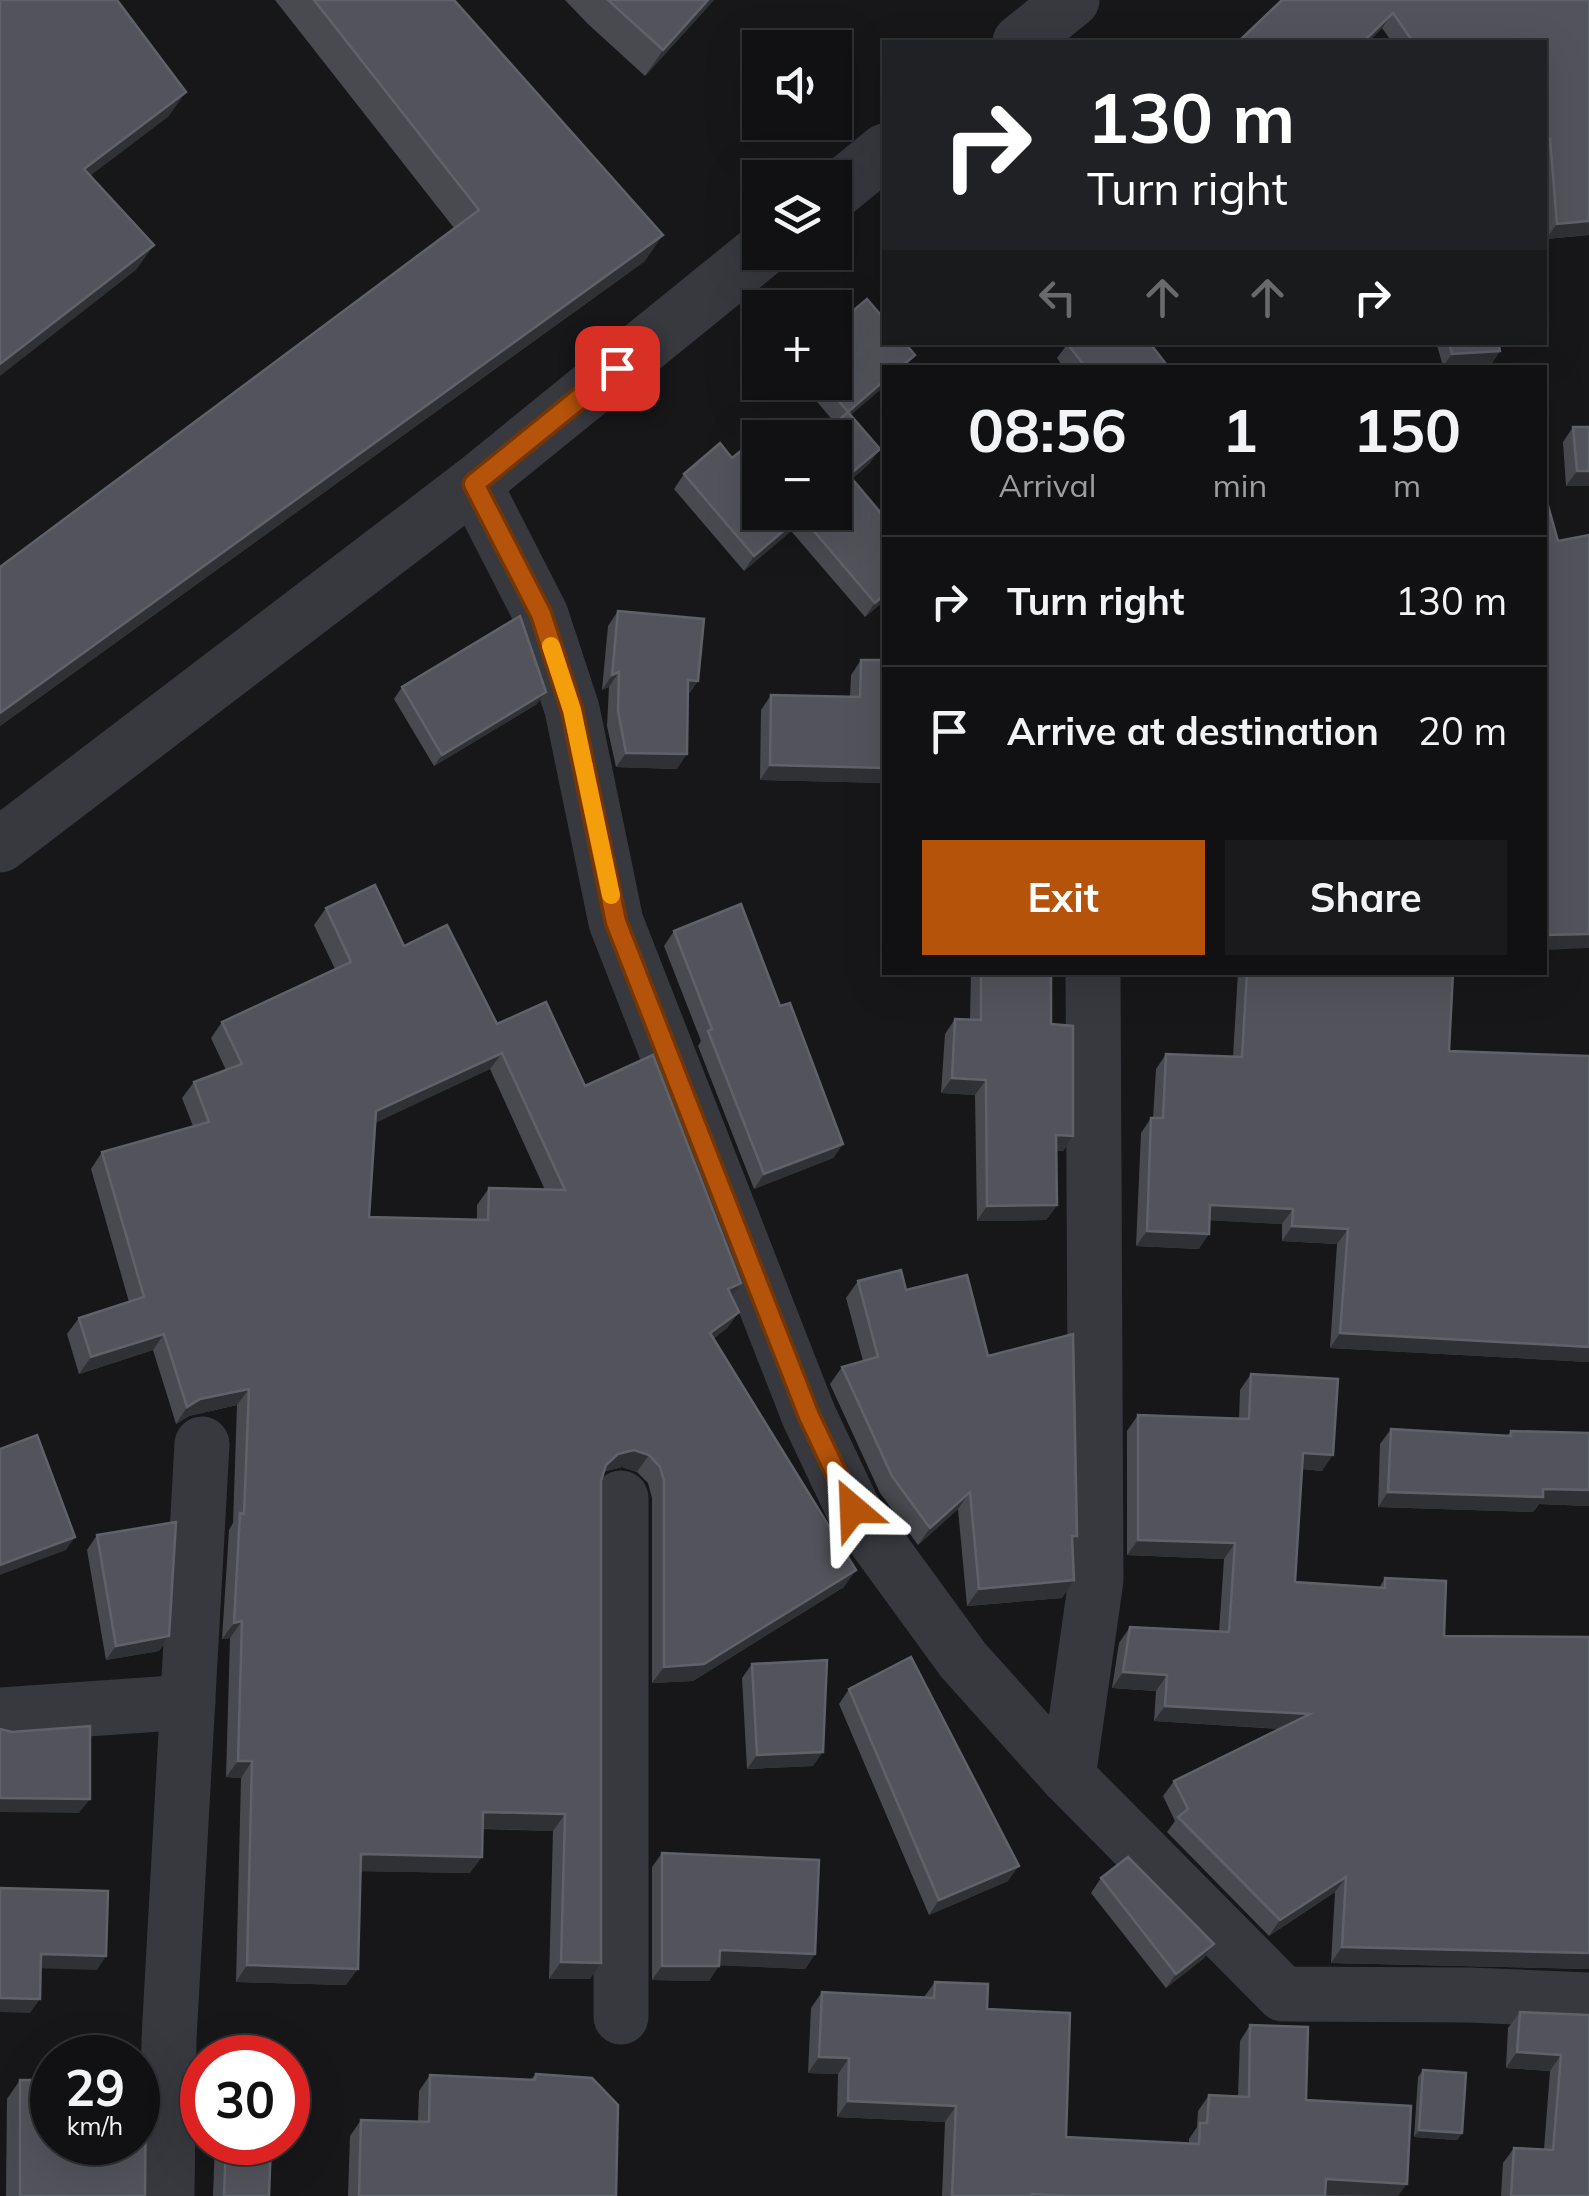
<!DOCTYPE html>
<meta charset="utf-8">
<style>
body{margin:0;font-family:Mulish,sans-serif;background:#1a1a1d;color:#f1f3f6;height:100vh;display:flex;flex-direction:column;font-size:38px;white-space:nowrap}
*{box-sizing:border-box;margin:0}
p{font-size:32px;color:#9c9da0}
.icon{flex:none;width:55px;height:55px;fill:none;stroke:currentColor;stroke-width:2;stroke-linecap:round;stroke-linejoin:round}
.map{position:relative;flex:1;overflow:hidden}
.sheet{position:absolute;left:882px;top:365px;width:665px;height:610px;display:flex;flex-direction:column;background:#111114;border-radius:0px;box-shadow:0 10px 40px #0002,0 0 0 2px #303134}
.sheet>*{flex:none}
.guide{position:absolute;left:882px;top:40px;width:665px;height:305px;border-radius:0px;box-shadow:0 10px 40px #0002,0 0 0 2px #303134;background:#202124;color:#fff;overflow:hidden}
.fabs{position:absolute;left:742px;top:30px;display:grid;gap:20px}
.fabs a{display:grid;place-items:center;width:110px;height:110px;border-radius:0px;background:#111114;box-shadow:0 10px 40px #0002,0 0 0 2px #303134;font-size:50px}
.speed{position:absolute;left:30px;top:2035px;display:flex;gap:20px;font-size:50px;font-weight:700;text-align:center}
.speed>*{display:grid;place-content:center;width:130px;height:130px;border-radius:50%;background:#111114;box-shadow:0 10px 40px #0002,0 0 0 2px #303134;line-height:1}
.speed small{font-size:25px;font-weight:400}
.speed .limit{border:15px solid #d22;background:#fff;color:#111}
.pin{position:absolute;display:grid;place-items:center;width:85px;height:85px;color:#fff;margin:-42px;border-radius:20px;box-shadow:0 5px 15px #0006}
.me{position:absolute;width:110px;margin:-55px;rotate:334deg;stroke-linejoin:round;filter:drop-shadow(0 0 8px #0008)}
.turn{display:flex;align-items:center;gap:35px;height:210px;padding:0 40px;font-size:45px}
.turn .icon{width:130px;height:130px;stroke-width:2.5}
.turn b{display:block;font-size:70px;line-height:85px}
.lanes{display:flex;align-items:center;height:95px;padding:0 40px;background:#0003;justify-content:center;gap:50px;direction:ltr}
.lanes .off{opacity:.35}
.eta{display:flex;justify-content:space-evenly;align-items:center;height:170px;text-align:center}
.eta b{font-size:60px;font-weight:700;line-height:70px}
.primary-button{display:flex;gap:20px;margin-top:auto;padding:20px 40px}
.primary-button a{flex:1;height:115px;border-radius:0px;background:#b45309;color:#fff;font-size:40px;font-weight:700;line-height:115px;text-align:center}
.primary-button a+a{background:#1a1a1d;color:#f1f3f6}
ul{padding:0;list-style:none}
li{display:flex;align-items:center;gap:30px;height:130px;padding:0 40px;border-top:2px solid #303134}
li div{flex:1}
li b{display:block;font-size:38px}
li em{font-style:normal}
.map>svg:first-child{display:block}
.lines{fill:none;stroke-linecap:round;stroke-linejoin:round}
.minor{stroke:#38393f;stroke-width:55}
.wall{fill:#484a4f;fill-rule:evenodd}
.shaded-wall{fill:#303135}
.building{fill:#53545b;stroke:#60626a;stroke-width:2.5;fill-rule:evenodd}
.route-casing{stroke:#753606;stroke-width:25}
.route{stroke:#b45309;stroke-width:18}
.slow{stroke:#f59e0b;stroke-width:18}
</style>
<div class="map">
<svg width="1589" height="2196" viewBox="0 0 1589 2196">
<rect width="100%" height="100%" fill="#17171a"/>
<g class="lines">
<g class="minor">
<path d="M1020,42l52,-42"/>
<path d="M835,192l50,-41"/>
<path d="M474,484l67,131 31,94 44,213 193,494 44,93 110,151 105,117 215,217 186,1 120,5"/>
<path d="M0,845l474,-361 286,-232"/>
<path d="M621,1498v519"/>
<path d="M0,1715l188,-13"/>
<path d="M1068,1777l28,-197 -3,-608"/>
<path d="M167,2196l2,-157 33,-595"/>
</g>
</g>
<g class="wall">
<path d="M275,0h179l191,261 -645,465v-159l454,-339z"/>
<path d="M565,0h149l-69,76 -57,-52z"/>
<path d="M1282,0h307v235l-43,4 -1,-197h-153l-10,-14 -14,14h-130z"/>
<path d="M867,299l-16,116 19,48 -18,16 33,39v82l-20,17 -74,-86 -47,40 -70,-82 10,-15 76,38 75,-89 -28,-33 5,-8h23l3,-25 -3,-3v-28z"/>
<path d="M1069,342l100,26h-105l-7,-10z"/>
<path d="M1436,342h62l2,9 -8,12 -49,3z"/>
<path d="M1573,427h16v59h-23l-3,-44z"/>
<path d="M618,611l80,70 -10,14 -11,74 -61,-2 -9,-41 2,-39 -7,3 6,-64z"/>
<path d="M861,660h24v123l-125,-3 1,-70 10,-15 79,2 1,-22z"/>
<path d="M402,687l135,17 -103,62 -40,-67z"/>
<path d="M326,908l78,38 93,78 88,62 147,211 7,15 -12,16 -14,11 131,248 -151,94 -41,2v-185l-4,-15 -11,-11 -15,-5 -16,4 -2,2 -3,8 -11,498h-41l4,-148 -70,-2 -13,44 -110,-2 -14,114 -110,-3 5,-204 -15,-1 4,-139 -8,1 7,-109 4,-7 4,-118 -48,11 -13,8 -23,-74 -74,24 -12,-40 12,-16 50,-16 -38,-133 11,-17 91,-26 -11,-28 12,-16 32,-12 -15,-32 11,-16 113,-53 -21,-44zM490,1069l55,121 -56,-2 -12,17v14l-108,-2 6,-95z"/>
<path d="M674,931l106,75 63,138 -10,14 -79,31 -56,-143 3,-5 -37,-95z"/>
<path d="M971,972h80v52l22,112 -10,15h-7l1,54 -11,15 -69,1 -2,-126 -34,-2 4,-59 10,-15 15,1z"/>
<path d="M1238,972h215l-4,79 140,5v306l-259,-14 7,-104 -55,-3v-17l-72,-4 -11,29 -63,-3 5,-113 10,-15h2l3,-49 10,-15 67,3z"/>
<path d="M858,1281l48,9 82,66 85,186 1,38 -12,18 -95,8 -9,-97 -40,36 -38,-52 -50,-109 12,-17 21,-6 -17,-63z"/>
<path d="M1251,1374l71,97 -20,-2 -7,113 84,6 6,-10 59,58 145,1v332l-258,-6 4,-71 -66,44 -102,-104 8,-11 -12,-25 11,-15 106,-52 -126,-8 2,-30 -44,-3 7,-45 11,-16 89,5 5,-73 -97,-4v-124l11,-16 101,4 1,-29z"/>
<path d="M1391,1429l116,7 4,-5 78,2v73l-50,-2 -6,8 -155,-5 2,-63z"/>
<path d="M97,1535l72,101 -10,15 -53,9 -19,-110z"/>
<path d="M752,1664l61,102 -66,3 -5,-91z"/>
<path d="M849,1689l159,192 -79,34 -90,-211z"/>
<path d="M662,1853l153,101 -10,15 -86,-4 -10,16 -57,-1v-113z"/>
<path d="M1101,1878l113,66 -10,14 -38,30 -75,-95z"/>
<path d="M935,1982l52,27 79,128 123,6v-4l8,-12 1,-16 11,-16 29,1 2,-55 10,-16 56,75 92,96h-456l3,-74 -108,-5 1,-43 -30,-1 3,-65 11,-16 102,5z"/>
<path d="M1520,2012l69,3v181h-88l2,-33 11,-15 30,1 6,-78 -44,-3 2,-40z"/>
<path d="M1423,2070l39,63 -5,7 -43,-3 4,-60z"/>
<path d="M536,2074l80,122h-268l2,-60 11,-16 57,1 1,-30 11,-16 101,4z"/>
<path d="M20,2080l125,116h-139l1,-97z"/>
<path d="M215,2142h56l-2,54h-56z"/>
</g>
<g class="shaded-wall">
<path d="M708,0h6l-69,76 18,-26z"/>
<path d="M1393,13l-11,15 -14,14h-5z"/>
<path d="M186,92l-18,25 -102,77 18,-25z"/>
<path d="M1589,221v14l-43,4 11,-15z"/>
<path d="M663,235l-18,26 -645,465v-13z"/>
<path d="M154,245l-18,25 -136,106v-12z"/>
<path d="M1500,351l-8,12 -49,3 9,-12z"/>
<path d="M885,380v6l-47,40 10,-14z"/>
<path d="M880,449l-10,14 -31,27 10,-15z"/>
<path d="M1577,471h12v15h-23z"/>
<path d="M801,516l-10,15 -47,40 10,-15z"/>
<path d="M885,594v6l-20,17 10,-14z"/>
<path d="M619,672l-10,15 -7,3 10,-15z"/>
<path d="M688,680l10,1 -10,14z"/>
<path d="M546,692l-9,12 -103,62 8,-11z"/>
<path d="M626,753l61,1 -10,15 -61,-2z"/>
<path d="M770,765l115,3v15l-125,-3z"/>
<path d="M1589,934v14l-44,2v-15z"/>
<path d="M502,1053l-12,16 -125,59 11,-17z"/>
<path d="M952,1078l34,2 -11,15 -34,-2z"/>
<path d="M1056,1135l17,1 -10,15 -18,-1z"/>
<path d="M843,1144l-10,14 -79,31 10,-15z"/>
<path d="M1057,1205l-11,15 -69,1 10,-15z"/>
<path d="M1210,1205l83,4 -11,15 -82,-4z"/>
<path d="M1292,1226l56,3 -11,15 -55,-3z"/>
<path d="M1147,1231l62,3 -10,15 -63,-3z"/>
<path d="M741,1283l-11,16 -2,-10z"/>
<path d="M739,1312l-12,16 -29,22 12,-17z"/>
<path d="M1340,1333l249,14v15l-259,-14z"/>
<path d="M164,1334l-11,16 -74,24 12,-17z"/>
<path d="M249,1389l-12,16 -48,11 -13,8 11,-17 13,-8z"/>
<path d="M634,1450l15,5 -12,17 -15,-5 -16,4 -11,11 11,-17 12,-11z"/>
<path d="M1303,1453l30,2 -11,16 -30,-3z"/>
<path d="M1543,1489l46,1v16l-50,-2 -6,8 -155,-5 10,-15z"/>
<path d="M970,1492l-12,17 -40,36 12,-17z"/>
<path d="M75,1537l-9,13 -66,25v-10z"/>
<path d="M1138,1540l97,3 -11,16 -97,-4z"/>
<path d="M856,1570l-12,17 -151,94 -41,2 12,-16z"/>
<path d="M1074,1580l-12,18 -95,8 12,-17z"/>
<path d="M242,1621l-12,17 -8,1 12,-16z"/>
<path d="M169,1636l-10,15 -53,9 10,-14z"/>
<path d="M1123,1672l44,3 -11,16 -44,-3z"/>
<path d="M1165,1706l145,8 -11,16 -145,-9z"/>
<path d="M823,1752l-10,14 -66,3 10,-14z"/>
<path d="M238,1761h14l-11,17 -15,-1z"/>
<path d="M0,1798l90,1 -11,14 -79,-1z"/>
<path d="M483,1812l82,2 -12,17 -81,-3z"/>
<path d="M361,1854l121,3 -12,16 -121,-2z"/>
<path d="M1019,1866l-11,15 -79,34 10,-15z"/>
<path d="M1346,1877l-11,15 -66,44 11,-16z"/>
<path d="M1214,1944l-10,14 -38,30 10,-14z"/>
<path d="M1342,1947l247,6v16l-258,-6z"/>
<path d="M720,1950l95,4 -10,15 -96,-4z"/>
<path d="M41,1954l65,2 -9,14 -66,-2z"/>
<path d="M561,1962l40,1 -11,16h-41z"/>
<path d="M247,1965l111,4 -12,16 -110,-3z"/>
<path d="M662,1966h57l-10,15 -57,-1z"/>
<path d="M0,1998l40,1 -10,14 -30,-1z"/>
<path d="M1517,2052l44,3 -11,16 -44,-3z"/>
<path d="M819,2057l30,1 -11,16 -30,-1z"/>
<path d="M848,2101l108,5 -11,16 -108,-5z"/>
<path d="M1419,2130l43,3 -5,7 -43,-3z"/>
<path d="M1326,2179l81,5 -9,12 -83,-1z"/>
</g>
<g class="building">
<path d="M0,0h117l69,92 -102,77 70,76 -154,119z"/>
<path d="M314,0h140l209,235 -663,478v-146l479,-357z"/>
<path d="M608,0h100l-45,50z"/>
<path d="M1282,0h307v221l-32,3 -7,-85 -5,3v-100h-132l-20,-29 -30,29h-125z"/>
<path d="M867,299l18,21v22h19l11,13 -15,13h-15v12l-37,32 -25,-30h12v-22l16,-14 -16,-20z"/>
<path d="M1069,342h80l20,26h-83l-19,-25z"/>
<path d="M1449,342h49l2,9 -48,3z"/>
<path d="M848,412l32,37 -31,26 36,43v76l-10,9 -74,-87 -47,40 -70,-82 36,-31 12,15 21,-17 7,9v62h75v-74h-17z"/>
<path d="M1573,427h16v44h-12z"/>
<path d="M1545,495l13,46 31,-6v399l-44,1z"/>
<path d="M618,611l86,8 -6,62 -10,-1 -1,74 -61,-1 -8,-42 1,-39 -7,3z"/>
<path d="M520,616l26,76 -104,63 -40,-68z"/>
<path d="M861,660h24v108l-115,-3 1,-70 89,2z"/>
<path d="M375,885l29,61 43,-21 50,99 49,-22 39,84 68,-31 88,228 -13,6 11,23 -29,21 146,237 -152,94 -40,3v-186l-4,-14 -11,-12 -15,-5 -16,4 -12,11 -5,16v482l-40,-1 4,-148 -82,-2 -1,45 -121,-3 -3,115 -111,-4 5,-204h-14l4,-140 -8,2 6,-110 4,1 5,-125 -49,10 -13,8 -23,-73 -73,23 -12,-39 65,-21 -42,-145 107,-30 -15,-40 48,-18 -20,-42 129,-60 -25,-54zM502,1053l63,137 -76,-2 -1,32 -119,-3 7,-106z"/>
<path d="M741,904l39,102 10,-3 53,141 -79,30 -56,-143 4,-2 -38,-98z"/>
<path d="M981,972h70v52l22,2v110l-17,-1 1,70 -70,1 -1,-126 -34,-2 3,-59 26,1z"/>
<path d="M1247,972h206l-4,79 140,5v291l-249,-14 8,-104 -56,-3 1,-17 -83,-4 -1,29 -62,-3 4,-113h12l3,-64 76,3z"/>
<path d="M901,1270l5,20 61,-15 21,81 85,-22 4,202h-5l2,44 -95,9 -9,-97 -40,36 -38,-52 -50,-109 36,-10 -20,-76z"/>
<path d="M1251,1374l87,5 -5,76 -30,-2 -8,129 90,6v-10l61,3 -2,55 145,1v316l-247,-6 4,-70 -66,43 -102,-103 10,-8 -14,-28 136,-67 -145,-8 2,-31 -44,-3 7,-45 99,5 6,-89 -97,-3v-125l111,4z"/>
<path d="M1391,1429l120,7v-5l78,2v57l-46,-1v8l-155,-5z"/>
<path d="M37,1435l38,102 -75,28v-116z"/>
<path d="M176,1522l-7,114 -53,10 -19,-111z"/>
<path d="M911,1657l108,209 -80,34 -90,-211z"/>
<path d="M827,1660l-4,92 -66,3 -5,-91z"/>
<path d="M90,1726v73l-90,-1v-69l12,3z"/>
<path d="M662,1853l157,7 -4,94 -95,-4 -1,16h-57z"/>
<path d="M1128,1857l86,87 -38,30 -75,-96z"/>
<path d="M0,1888l108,3 -2,65 -65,-2 -1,45 -40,-1z"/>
<path d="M935,1982l53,2 -1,25 83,4 -4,124 133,7 1,-21h7l2,-28 40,2 1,-72 58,2 -2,73 105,6 -4,78 -81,-5 -1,17h-255l-38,-2v2h-80l4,-90 -108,-5 1,-43 -30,-1 3,-65 112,6z"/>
<path d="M1520,2012l69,3v181h-78l3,-48 39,2 8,-95 -44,-3z"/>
<path d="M1423,2070l43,3 -4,60 -43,-3z"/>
<path d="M536,2074l56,4 26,27 -2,91h-257l2,-76 68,2 1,-47 105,5z"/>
<path d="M20,2080h32v62h86v-61h8l-1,115h-125z"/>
<path d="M226,2142h45l-2,54h-45z"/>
</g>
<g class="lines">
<g class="route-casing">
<path id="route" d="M617,368l-143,116 67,130 31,96 44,212 193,494 44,93"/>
</g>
<use href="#route" class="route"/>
<path class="slow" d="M551,646l21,64 39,185"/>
</g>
</svg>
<div class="fabs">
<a><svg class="icon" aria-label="sound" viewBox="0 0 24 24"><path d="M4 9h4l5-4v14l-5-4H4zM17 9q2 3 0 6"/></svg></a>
<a><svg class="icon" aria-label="layers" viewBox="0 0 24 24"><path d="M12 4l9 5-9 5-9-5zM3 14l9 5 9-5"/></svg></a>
<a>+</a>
<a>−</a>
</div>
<div class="speed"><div>29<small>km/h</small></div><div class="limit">30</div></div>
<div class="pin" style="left:617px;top:368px;background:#d93025"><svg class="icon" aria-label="arrive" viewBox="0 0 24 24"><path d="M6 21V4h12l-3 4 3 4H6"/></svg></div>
<svg class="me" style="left:853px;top:1509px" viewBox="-20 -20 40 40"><path d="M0-17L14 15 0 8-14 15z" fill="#b45309" stroke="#fff" stroke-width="4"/></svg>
<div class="guide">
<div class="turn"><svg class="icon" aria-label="right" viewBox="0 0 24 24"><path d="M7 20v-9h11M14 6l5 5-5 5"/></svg><div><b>130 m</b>Turn right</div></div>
<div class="lanes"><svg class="icon off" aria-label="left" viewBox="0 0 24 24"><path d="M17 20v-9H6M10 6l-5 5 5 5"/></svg><svg class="icon off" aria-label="ahead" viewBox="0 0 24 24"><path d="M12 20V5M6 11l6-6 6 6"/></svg><svg class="icon off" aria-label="ahead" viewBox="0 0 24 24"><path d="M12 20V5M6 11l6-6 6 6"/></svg><svg class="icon" aria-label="right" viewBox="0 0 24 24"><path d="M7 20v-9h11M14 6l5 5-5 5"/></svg></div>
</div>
<section class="sheet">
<div class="eta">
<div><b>08:56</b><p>Arrival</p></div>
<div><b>1</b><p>min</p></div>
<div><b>150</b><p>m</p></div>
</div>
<ul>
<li><svg class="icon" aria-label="right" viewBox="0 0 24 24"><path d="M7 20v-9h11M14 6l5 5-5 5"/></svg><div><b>Turn right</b></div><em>130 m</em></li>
<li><svg class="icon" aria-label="arrive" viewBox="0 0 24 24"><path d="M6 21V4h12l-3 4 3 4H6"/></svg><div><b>Arrive at destination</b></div><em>20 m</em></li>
</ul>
<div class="primary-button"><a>Exit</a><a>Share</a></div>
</section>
</div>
